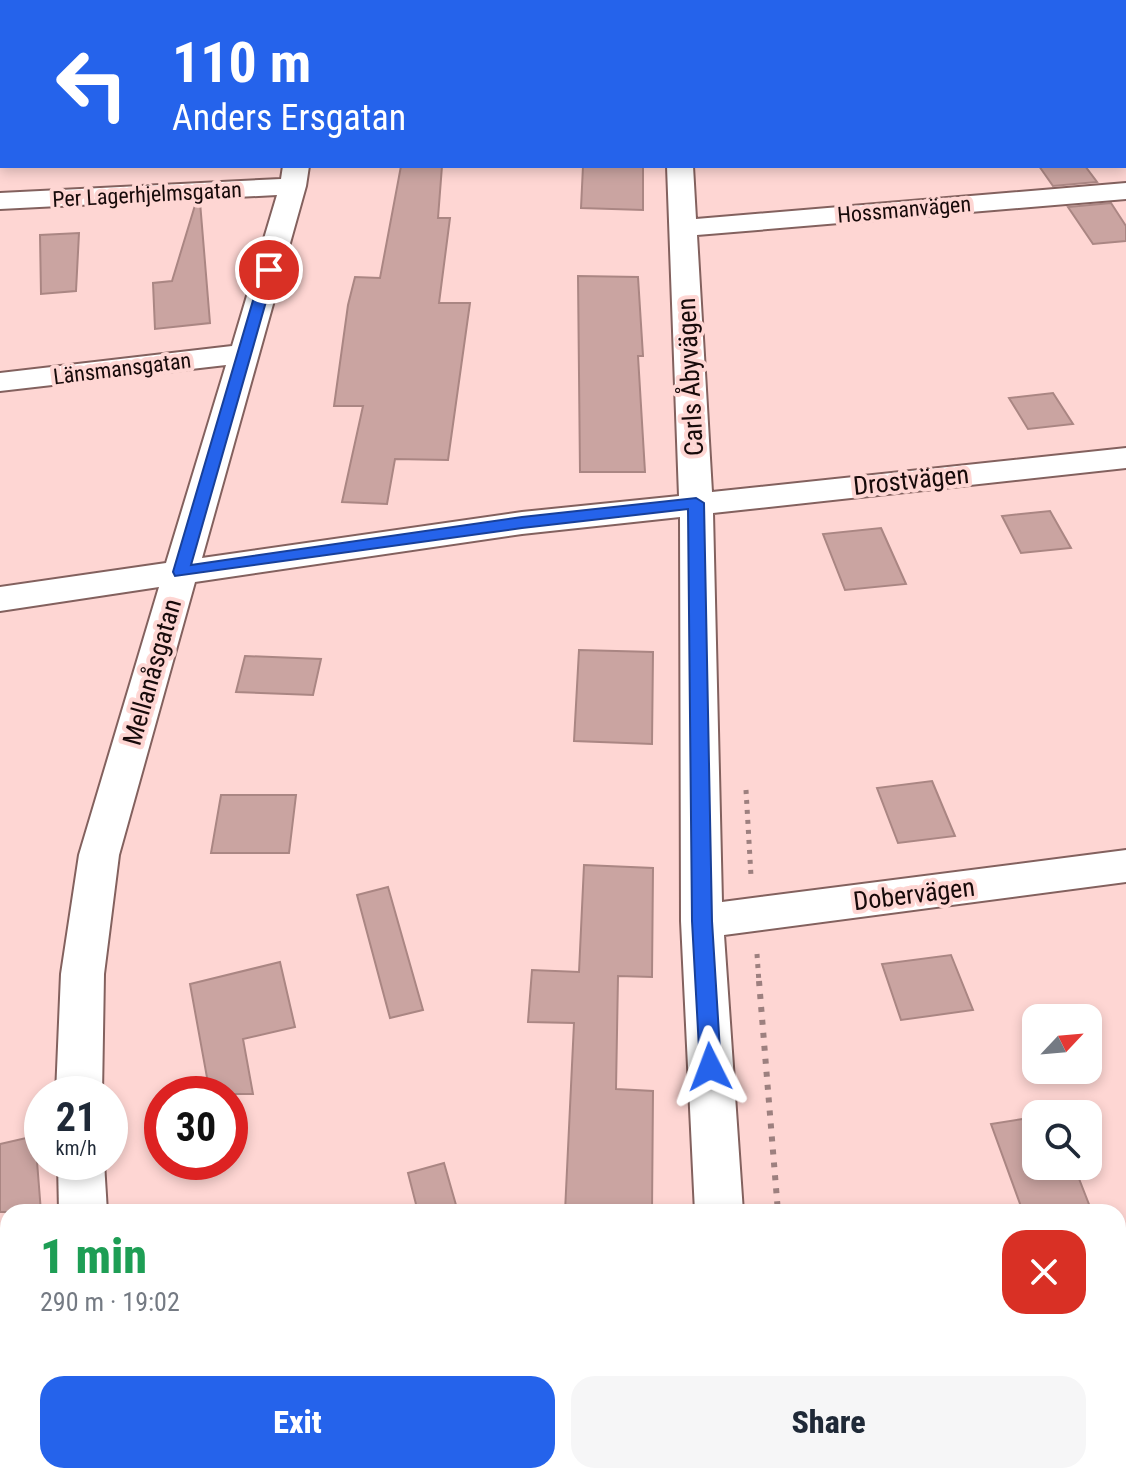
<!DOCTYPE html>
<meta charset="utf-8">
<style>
body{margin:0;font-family:"Roboto Condensed",sans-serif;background:#f6f6f7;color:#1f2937;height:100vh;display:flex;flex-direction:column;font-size:30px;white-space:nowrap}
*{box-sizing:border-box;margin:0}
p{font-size:26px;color:#747a83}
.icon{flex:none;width:44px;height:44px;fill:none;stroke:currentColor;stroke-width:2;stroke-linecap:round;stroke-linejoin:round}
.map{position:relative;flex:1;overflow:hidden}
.side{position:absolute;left:0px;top:1204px;width:1126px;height:280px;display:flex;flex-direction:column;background:#fff;border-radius:24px 24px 0 0;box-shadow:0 4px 12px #0003}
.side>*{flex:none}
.guide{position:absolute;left:0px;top:0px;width:1126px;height:168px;box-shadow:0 4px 12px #0003;background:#2563eb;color:#fff;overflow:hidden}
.needle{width:52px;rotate:64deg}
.buttons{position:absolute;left:1022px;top:1004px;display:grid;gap:16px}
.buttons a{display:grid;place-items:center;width:80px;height:80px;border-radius:16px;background:#fff;box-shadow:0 4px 12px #0003;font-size:40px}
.speed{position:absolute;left:24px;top:1076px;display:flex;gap:16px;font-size:40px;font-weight:700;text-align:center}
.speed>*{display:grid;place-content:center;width:104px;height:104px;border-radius:50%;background:#fff;box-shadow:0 4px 12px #0003;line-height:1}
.speed small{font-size:20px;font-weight:400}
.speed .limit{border:12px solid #d22;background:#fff;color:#111}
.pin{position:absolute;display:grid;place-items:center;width:68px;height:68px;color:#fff;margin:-34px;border:4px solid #fff;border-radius:50%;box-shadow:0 2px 8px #0007}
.me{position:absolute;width:88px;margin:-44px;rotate:357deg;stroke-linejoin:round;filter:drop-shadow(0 0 6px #0008)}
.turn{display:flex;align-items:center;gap:28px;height:168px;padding:0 40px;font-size:36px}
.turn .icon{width:104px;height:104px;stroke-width:2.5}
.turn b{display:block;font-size:56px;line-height:68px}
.round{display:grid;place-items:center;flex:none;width:84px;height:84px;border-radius:24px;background:#f6f6f7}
.overview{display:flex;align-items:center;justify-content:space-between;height:136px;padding:0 40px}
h1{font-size:48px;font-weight:800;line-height:60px;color:#1e9e55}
.action{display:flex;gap:16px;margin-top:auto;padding:16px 40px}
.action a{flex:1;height:92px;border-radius:24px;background:#2563eb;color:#fff;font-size:32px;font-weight:800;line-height:92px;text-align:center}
.action a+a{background:#f6f6f7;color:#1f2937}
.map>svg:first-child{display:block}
.building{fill:#caa4a1;stroke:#aa8683;stroke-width:2}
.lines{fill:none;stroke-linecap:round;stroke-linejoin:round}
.minor-casing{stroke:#83615e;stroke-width:4}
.path-far1{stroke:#9d807f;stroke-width:5;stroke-dasharray:4 6;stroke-linecap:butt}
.path{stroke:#9d807f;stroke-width:6;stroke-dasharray:5 8;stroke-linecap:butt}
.minor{fill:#fff;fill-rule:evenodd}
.route{fill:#2563eb;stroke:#184099;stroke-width:2}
.labels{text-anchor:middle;stroke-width:8;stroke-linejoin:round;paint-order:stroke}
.far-street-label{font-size:22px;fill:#170a0a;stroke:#fed6d3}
.street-label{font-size:26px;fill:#170a0a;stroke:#fed6d3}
</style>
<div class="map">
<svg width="1126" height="1484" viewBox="0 0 1126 1484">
<rect width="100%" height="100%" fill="#fed6d3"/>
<g class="building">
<path d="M401,166h41l-4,52h12l-11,85h31l-22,157 -53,-1 -8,45 -45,-2 21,-96h-29l14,-101 7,-28 25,1z"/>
<path d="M583,166h60v44l-62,-2z"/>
<path d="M1039,166h46l12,16 -44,4z"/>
<path d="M196,202h4l10,121 -55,6 -2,-46 19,-2z"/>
<path d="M1111,203l15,23v15l-33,3 -25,-37z"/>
<path d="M79,233l-3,58 -35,3 -1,-59z"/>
<path d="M578,276l60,1 5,79h-5l7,116h-65z"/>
<path d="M1053,393l20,31 -45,5 -19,-31z"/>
<path d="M1050,511l21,37 -50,5 -19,-37z"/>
<path d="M881,528l25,56 -61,6 -22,-56z"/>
<path d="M579,650l74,2 -1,92 -78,-3z"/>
<path d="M245,656l76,3 -8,36 -77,-3z"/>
<path d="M932,781l23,55 -57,7 -21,-55z"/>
<path d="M221,795h75l-7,58h-78z"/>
<path d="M584,865l69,3 -1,109 -34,-1 -2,113 37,2 -1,121h-87l9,-189 -46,-1 4,-52 47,2z"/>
<path d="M388,887l35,123 -33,8 -33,-123z"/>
<path d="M951,955l22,55 -72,10 -19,-56z"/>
<path d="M280,962l15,65 -52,12 10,55h-43l-20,-110z"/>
<path d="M1036,1117v49h38l18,46h-69l-32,-88z"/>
<path d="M35,1136l6,76h-41v-68z"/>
<path d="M444,1163l14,49h-40l-10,-39z"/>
</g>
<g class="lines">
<g class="minor-casing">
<g id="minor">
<rect x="232" y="0" width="22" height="2"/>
<rect x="664" y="0" width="22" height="2"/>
<path d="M1010,0h22l1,2h-22z"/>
<rect x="0" y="36" width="2" height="14"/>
<path d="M283,166h26l-3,20 -104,372 320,-46 157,-16 -12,-330h26l3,53 430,-36v16l-429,36 15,257 414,-44v20l-413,45 9,389 404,-52v32l-402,53 19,277h-48l-14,-291 -1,-404 -158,17 -327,48 -76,273 -15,119 -2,120h-46l5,-120 18,-119 80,-268 -159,24v-24l166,-24 60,-198 -226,26v-18l232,-27 45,-151 -277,14v-16l281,-14z"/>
<path d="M58,1162h46l3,50h-48z"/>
<path d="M8,1259v49l-8,3v-48z"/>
<path d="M72,1476h54l1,8h-54z"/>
<rect x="708" y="1476" width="54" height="8"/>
</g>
</g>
<g class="path-far1">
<path d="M746,790l5,86"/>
<path d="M757,954l2,29"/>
</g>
<g class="path">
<path d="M759,981l19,231"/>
<path d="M800,1476l1,8"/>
</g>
<use href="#minor" class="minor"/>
</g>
<path class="route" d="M269,266l6,4 -84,295 331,-48 174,-19 8,5 8,418 9,146 -3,6 -8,3 -7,-3 -3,-6 -8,-146 -4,-412 -166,19 -347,48 -2,-4 89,-302z"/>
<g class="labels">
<g class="far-street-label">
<text transform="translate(147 194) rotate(-3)" y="8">Per Lagerhjelmsgatan</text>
<text transform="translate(904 209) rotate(-5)" y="8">Hossmanvägen</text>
<text transform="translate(122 368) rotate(-7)" y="8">Länsmansgatan</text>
</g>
<g class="street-label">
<text transform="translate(690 377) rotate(-93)" y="9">Carls Åbyvägen</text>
<text transform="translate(911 480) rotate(-6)" y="9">Drostvägen</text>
<text transform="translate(152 672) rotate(-74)" y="9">Mellanåsgatan</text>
<text transform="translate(914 894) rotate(-7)" y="9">Dobervägen</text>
</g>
</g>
</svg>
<div class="buttons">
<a><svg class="needle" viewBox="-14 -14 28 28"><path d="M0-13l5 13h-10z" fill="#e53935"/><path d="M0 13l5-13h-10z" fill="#747a83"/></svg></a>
<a><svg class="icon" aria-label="search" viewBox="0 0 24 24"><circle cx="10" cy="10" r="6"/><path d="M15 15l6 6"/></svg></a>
</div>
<div class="speed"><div>21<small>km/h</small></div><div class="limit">30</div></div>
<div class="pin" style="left:269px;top:270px;background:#d93025"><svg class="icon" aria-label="arrive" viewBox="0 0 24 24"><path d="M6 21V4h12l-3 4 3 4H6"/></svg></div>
<svg class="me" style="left:710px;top:1067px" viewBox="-20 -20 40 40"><path d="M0-17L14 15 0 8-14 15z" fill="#2563eb" stroke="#fff" stroke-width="4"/></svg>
<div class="guide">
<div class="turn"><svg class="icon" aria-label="left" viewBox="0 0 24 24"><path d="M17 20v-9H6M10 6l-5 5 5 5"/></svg><div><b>110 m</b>Anders Ersgatan</div></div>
</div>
<section class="side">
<div class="overview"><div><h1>1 min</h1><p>290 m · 19:02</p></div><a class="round" style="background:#d93025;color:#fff"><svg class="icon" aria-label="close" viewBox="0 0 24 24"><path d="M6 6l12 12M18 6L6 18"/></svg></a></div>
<div class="action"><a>Exit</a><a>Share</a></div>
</section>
</div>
